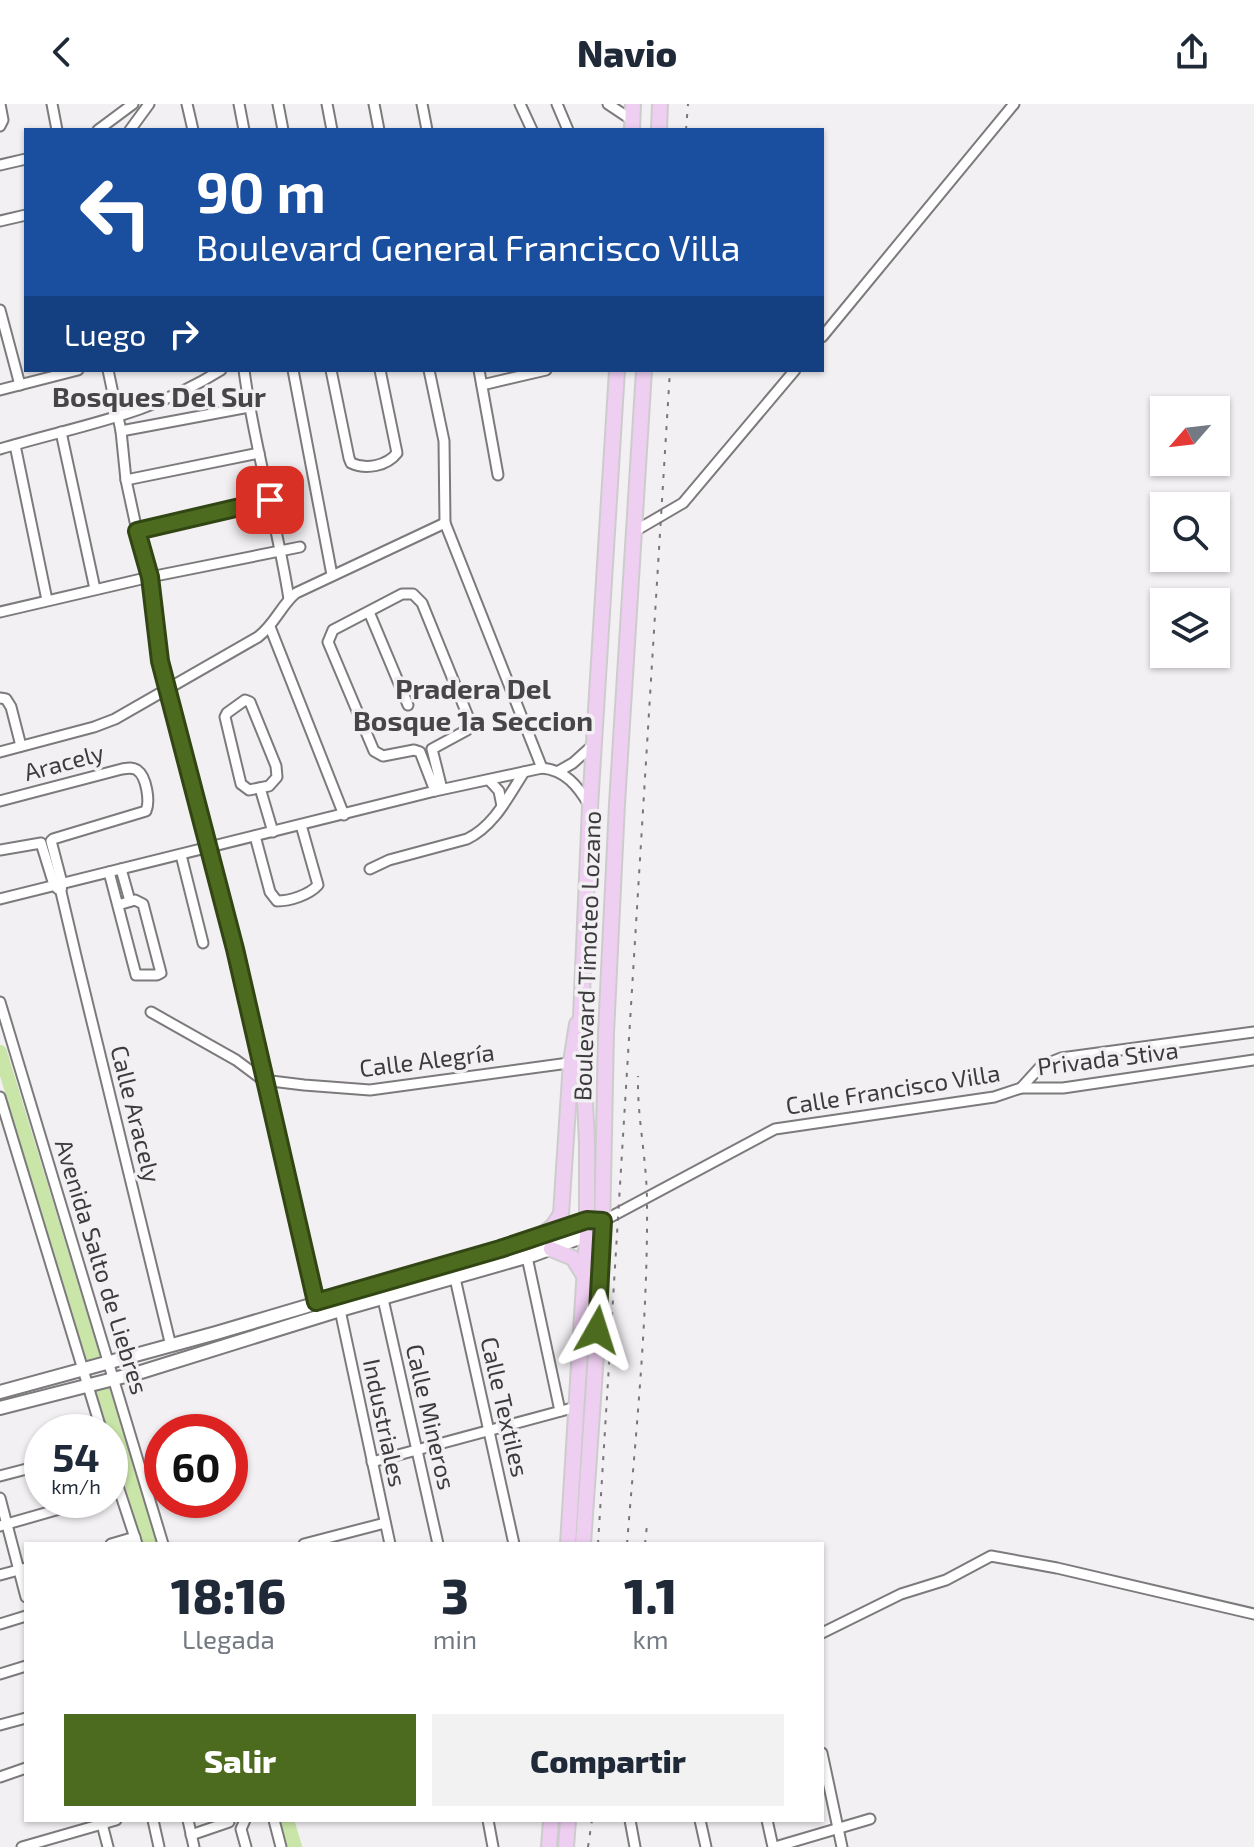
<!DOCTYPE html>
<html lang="es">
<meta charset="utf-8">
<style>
body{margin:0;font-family:"Exo 2",sans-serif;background:#f2f2f3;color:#1f2937;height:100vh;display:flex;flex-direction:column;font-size:30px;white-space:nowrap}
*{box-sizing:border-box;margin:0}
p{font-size:26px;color:#747a83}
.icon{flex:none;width:44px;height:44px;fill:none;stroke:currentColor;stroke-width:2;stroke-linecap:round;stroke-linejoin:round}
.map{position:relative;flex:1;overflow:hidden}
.side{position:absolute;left:24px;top:1438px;width:800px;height:280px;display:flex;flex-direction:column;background:#fff;border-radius:0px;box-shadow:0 2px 6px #0004}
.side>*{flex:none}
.top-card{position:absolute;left:24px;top:24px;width:800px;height:244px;border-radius:0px;box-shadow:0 2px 6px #0004;background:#1a4fa0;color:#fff;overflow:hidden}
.needle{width:52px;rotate:242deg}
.fabs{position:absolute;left:1150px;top:292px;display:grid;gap:16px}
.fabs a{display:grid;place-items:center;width:80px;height:80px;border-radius:0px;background:#fff;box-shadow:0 2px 6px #0004;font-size:40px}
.speed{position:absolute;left:24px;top:1310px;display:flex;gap:16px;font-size:40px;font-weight:700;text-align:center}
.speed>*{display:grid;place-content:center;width:104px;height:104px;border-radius:50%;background:#fff;box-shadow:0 2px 6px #0004;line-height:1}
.speed small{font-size:20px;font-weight:400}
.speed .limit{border:12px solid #d22;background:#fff;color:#111}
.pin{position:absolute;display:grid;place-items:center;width:68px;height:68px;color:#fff;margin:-34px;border-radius:16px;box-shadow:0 4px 12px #0006}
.me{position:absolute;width:88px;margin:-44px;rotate:6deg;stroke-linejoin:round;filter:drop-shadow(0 0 6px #0008)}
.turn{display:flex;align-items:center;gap:28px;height:168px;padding:0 40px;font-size:36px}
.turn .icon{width:104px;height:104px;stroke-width:2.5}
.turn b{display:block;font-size:56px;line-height:68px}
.then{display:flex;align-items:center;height:76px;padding:0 40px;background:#0003;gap:16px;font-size:30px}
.eta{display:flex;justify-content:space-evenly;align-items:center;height:136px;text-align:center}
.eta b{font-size:48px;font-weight:800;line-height:56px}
.action{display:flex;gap:16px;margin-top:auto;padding:16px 40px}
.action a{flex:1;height:92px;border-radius:0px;background:#4d6b1f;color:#fff;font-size:32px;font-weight:800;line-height:92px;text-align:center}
.action a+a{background:#f2f2f3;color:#1f2937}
header{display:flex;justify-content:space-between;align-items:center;height:104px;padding:0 40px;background:#fff;font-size:36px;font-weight:800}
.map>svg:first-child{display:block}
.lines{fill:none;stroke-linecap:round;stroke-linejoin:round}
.river{stroke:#c9e5a8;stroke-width:14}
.minor-casing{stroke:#7d7a7d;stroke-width:13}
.secondary-casing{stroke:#7d7a7d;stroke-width:16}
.primary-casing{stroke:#cdcccd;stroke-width:18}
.minor{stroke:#fff;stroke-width:9}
.secondary{stroke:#fff;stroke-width:12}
.primary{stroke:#eecef1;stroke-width:14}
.rail{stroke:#787678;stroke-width:2;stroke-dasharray:4 8;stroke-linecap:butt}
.route-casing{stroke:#324614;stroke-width:20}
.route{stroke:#4d6b1f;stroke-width:14}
.labels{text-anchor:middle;stroke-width:7;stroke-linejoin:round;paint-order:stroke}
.street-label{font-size:24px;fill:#3d3b3d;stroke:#f3f0f3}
.quarter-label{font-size:28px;font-weight:bold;fill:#474547;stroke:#f3f0f3}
</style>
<header><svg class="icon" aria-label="back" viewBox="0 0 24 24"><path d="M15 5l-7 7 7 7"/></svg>Navio<svg class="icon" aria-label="share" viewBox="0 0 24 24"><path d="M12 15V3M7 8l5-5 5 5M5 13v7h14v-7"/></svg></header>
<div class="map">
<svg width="1254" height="1743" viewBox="0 0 1254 1743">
<rect width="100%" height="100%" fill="#f3f0f3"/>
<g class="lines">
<g class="river">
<path d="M0,948l93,305"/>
<path d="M103,1287l47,153"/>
<path d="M287,1716l8,27"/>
</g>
<g class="minor-casing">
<g id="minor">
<path d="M52,0l5,26"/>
<path d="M187,0l6,26"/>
<path d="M239,0l5,26"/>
<path d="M278,0l5,26"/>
<path d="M327,0l5,26"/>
<path d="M374,0l5,26"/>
<path d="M422,0l5,26"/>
<path d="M520,0l12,26"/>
<path d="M557,0l11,26"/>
<path d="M608,0l24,16"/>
<path d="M0,22l3,-6 -3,-16"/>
<path d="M98,26l35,-26"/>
<path d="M130,26l19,-26"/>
<path d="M0,61l26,-6"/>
<path d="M0,117l26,-6"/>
<path d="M0,206l20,75"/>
<path d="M822,233l192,-233"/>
<path d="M108,266l13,61 5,49 16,74 8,23 10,84 75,288 81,353"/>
<path d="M244,266c10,77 33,152 45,229"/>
<path d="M293,266l39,205"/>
<path d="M331,266l18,88 2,5c15,7 36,3 46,-10l-17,-83"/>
<path d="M429,266l15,71 1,82 97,245"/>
<path d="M479,266l19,105"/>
<path d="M482,281l64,-15"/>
<path d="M0,286l78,-20"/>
<path d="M121,327l128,-24"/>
<path d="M61,328l34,157"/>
<path d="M15,341l32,155"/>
<path d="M0,345c80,-24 148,-33 221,-79"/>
<path d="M126,376l133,-27"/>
<path d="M137,427l133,-31"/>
<path d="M635,427l48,-28 112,-133"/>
<path d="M0,508l150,-35 150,-30"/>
<path d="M369,508l39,93"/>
<path d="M270,523l74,188"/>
<path d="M0,594l6,1 5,8 10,39"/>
<path d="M245,596l5,2 26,64 1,11 -8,9 -20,4 -8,-6 -16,-67 2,-4z"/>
<path d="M0,648l94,-25 21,-8 143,-82c18,-14 23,-32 38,-44l149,-70"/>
<path d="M559,667l14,-8 21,-19"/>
<path d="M489,676l10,11 3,15"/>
<path d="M260,684l13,44"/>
<path d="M435,687l-15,-39 -6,-2 -31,6 -9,-5 -46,-109 5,-12 69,-36h11l9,9 47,116 -2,11 -35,19 10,40"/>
<path d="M0,697l122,-32c6,-1 10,-2 15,1 10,7 13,32 9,41l-93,28 -2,2 11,42 -1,9 15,64 95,390"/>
<path d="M255,732l15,56 7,9c13,0 32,-6 41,-16l-17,-60"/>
<path d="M0,746l41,-7 13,42 4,4"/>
<path d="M181,751l22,88"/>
<path d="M121,765l9,32"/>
<path d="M370,765l19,-9 78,-21c27,-13 41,-42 57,-67"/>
<path d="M109,768l27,103h21l4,-2 -18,-69 -8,-4 -17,5"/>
<path d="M0,795l435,-108 107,-23c23,2 36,18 47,37"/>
<path d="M0,898l163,542"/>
<path d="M151,908l85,48 27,20 41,5 66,5 206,-28"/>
<path d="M1021,984h42l191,-28"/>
<path d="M0,993l102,335"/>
<path d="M603,1117l172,-92 219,-32 27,-9 20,-22 20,-8 193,-26"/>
<path d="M527,1153l33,154"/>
<path d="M455,1174l59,266"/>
<path d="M383,1195l55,245"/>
<path d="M340,1206l50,234"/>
<path d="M110,1358l27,82"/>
<path d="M372,1358l204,-55"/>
<path d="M0,1372l42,-11"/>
<path d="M0,1394l26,99"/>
<path d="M0,1422l91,-26"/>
<path d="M111,1440l24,-7"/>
<path d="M304,1440l81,-21"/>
<path d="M0,1471l26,-7"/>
<path d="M0,1520l26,-8"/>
<path d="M822,1529l79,-39 45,-14 45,-24 66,12 197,46"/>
<path d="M0,1570l26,-8"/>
<path d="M0,1621l26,-7"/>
<path d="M822,1649l20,94"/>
<path d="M0,1673l26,-9"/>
<path d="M153,1716l6,27"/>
<path d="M188,1716l6,27"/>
<path d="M245,1716l-4,9 5,18"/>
<path d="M274,1716l7,27"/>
<path d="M488,1716l5,27"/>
<path d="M630,1716l5,27"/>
<path d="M700,1716l6,27"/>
<path d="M767,1716l6,27"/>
<path d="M102,1720l6,23"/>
<path d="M191,1731l38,-13"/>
<path d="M22,1743l94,-27"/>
<path d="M775,1743l95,-28"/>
</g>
</g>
<g class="secondary-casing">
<g id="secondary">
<path d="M0,1288l216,-59 284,-84 87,-29 16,1"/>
<path d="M0,1304l141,-36 199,-62 193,-55 54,-20 5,-4"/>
</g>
</g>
<g class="primary-casing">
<g id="primary">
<path d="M632,26l1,-26"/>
<path d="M659,26l1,-26"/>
<path d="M542,1131l11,-9 8,-12 10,-152 6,-38"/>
<path d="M551,1145l22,9 10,16"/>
<path d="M568,1440l19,-309v-92l-6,-126 9,-210 27,-437"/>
<path d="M583,1440l18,-262 5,-249 11,-229 27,-434"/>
<path d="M549,1743l2,-27"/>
<path d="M566,1743l2,-27"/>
</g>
</g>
<use href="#minor" class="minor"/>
<use href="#secondary" class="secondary"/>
<use href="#primary" class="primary"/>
<g class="rail">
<path d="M686,26l2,-26"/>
<path d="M598,1440l72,-1174"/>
<path d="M627,1440c9,-113 21,-227 20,-341 0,-43 -10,-85 -9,-127"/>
<path d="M645,1440l2,-19"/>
<path d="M588,1743l4,-27"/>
</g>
</g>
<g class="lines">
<g class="route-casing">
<path id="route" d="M270,396l-133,31 13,46 10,84 75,288 81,353 184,-53 87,-29 16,1 -6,109"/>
</g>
<use href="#route" class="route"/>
</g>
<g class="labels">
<g class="street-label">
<text transform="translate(64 659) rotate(-15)" y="8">Aracely</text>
<text transform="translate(588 852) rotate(-88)" y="8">Boulevard Timoteo Lozano</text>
<text transform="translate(1108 955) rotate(-7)" y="8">Privada Stiva</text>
<text transform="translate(427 957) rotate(-7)" y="8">Calle Alegría</text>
<text transform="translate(893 986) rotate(-9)" y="8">Calle Francisco Villa</text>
<text transform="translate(135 1010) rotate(76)" y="8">Calle Aracely</text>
<text transform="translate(101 1163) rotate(73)" y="8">Avenida Salto de Liebres</text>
<text transform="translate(504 1303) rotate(77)" y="8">Calle Textiles</text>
<text transform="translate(430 1313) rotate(77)" y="8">Calle Mineros</text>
<text transform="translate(384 1319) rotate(78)" y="8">Industriales</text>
</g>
<g class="quarter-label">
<text x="159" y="303">Bosques Del Sur</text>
<text x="473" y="595">Pradera Del<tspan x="473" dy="32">Bosque 1a Seccion</tspan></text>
</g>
</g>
</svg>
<div class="fabs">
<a><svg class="needle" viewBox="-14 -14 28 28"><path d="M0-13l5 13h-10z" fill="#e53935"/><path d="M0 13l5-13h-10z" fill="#747a83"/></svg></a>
<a><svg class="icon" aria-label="search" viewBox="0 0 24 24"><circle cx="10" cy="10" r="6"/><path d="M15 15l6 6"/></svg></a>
<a><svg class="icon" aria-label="layers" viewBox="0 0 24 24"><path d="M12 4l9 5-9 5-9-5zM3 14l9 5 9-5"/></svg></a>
</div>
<div class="speed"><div>54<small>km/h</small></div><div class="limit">60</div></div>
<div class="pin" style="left:270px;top:396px;background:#d93025"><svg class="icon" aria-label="arrive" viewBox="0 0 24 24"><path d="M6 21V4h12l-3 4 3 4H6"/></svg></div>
<svg class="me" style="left:597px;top:1226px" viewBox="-20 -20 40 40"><path d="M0-17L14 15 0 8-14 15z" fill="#4d6b1f" stroke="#fff" stroke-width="4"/></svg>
<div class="top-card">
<div class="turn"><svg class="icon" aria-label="left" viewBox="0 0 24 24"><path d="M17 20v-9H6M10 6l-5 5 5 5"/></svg><div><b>90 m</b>Boulevard General Francisco Villa</div></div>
<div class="then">Luego<svg class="icon" aria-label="right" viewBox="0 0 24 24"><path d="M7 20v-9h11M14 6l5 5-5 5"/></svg></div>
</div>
<section class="side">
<div class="eta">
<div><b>18:16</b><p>Llegada</p></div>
<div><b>3</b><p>min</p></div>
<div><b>1.1</b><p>km</p></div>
</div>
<div class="action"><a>Salir</a><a>Compartir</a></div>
</section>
</div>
